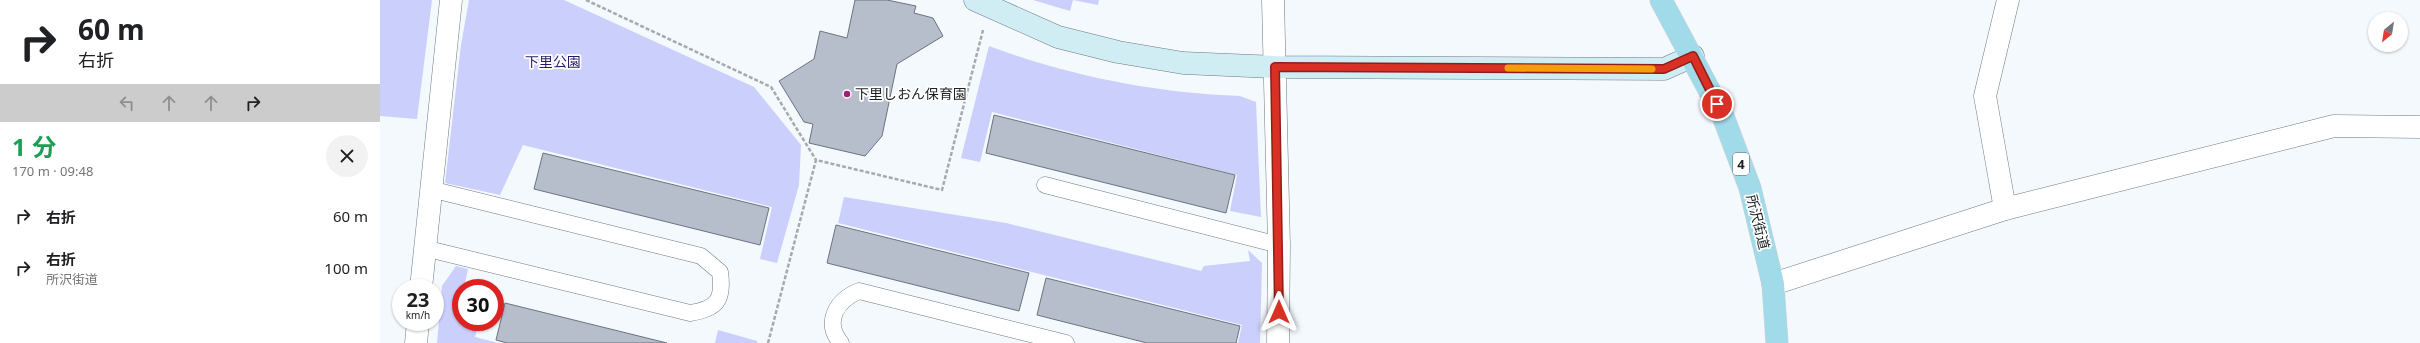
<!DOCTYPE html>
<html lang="ja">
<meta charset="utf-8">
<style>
body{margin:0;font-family:"Noto Sans","Noto Sans JP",sans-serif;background:#f2f2f2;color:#202124;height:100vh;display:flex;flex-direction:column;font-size:15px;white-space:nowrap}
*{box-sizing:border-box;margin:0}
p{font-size:13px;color:#757577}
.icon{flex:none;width:22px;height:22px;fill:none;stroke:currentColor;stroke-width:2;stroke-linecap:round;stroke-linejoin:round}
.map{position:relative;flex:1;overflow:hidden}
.drawer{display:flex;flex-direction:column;background:#fff;width:380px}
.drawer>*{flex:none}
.guide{background:#fff;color:#202124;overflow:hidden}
.needle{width:26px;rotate:210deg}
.fabs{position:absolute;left:1988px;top:12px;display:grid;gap:8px}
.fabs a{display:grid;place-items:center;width:40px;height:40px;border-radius:50%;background:#fff;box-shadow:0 1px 3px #0004;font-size:20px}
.speed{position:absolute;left:12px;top:279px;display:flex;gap:8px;font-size:20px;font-weight:700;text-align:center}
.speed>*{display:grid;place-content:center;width:52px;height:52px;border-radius:50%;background:#fff;box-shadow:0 1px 3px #0004;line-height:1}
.speed small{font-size:10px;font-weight:400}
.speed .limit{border:6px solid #d22;background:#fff;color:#111}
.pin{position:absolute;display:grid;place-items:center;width:34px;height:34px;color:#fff;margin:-17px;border:2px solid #fff;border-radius:50%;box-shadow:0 1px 4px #0007}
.me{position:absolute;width:44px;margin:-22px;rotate:0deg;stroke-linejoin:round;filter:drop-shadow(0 0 3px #0008)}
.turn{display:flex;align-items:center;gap:14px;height:84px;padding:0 12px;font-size:18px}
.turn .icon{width:52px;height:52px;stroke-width:2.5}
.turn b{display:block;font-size:28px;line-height:34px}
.lanes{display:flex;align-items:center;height:38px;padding:0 12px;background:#0003;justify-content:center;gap:20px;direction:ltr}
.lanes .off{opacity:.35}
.round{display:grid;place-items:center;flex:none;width:42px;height:42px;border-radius:21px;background:#f2f2f2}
.headline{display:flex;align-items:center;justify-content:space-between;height:68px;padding:0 12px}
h1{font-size:24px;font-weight:700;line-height:30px;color:#1e9e55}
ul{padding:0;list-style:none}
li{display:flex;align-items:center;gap:12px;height:52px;padding:0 12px}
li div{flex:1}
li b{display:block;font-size:15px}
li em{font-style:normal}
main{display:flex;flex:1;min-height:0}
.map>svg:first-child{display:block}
.green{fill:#cbcffc}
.building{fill:#b6becc;stroke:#6b737f}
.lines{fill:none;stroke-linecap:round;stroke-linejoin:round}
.lane-casing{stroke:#6d7a83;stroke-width:17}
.street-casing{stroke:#6d7a83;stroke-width:23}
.secondary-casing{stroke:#6d7a83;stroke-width:23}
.primary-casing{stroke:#d1d2d3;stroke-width:23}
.path{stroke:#a4aaae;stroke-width:2.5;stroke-dasharray:4 2;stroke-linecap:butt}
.lane{stroke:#fff;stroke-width:16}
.street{stroke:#fff;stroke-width:22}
.secondary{stroke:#d0edf4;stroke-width:22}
.primary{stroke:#a1dbe9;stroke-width:22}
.route-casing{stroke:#8d1f18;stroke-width:10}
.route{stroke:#d93025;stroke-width:7}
.slow{stroke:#f59e0b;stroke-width:7}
.poi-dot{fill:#9f1f72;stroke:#fff;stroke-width:1.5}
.labels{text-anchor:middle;stroke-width:3.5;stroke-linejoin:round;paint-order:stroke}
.shield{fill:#fff;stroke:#5f6366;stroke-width:1}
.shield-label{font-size:13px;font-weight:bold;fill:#1b2024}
.park-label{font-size:14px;fill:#251c65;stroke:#fff}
.poi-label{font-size:14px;fill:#1b2024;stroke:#fff;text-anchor:start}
.street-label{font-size:14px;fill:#1b2024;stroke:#fff}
</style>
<main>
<section class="drawer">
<div class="guide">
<div class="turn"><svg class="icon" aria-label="right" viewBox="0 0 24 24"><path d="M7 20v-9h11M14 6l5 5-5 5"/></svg><div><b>60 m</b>右折</div></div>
<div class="lanes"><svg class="icon off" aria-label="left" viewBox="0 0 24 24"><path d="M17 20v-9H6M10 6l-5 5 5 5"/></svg><svg class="icon off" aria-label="ahead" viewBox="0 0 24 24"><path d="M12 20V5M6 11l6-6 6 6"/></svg><svg class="icon off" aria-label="ahead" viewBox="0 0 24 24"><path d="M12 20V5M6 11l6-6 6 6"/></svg><svg class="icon" aria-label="right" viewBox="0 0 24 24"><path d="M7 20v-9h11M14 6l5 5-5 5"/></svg></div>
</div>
<div class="headline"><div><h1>1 分</h1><p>170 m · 09:48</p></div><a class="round"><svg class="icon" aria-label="close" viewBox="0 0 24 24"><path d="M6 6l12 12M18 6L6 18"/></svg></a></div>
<ul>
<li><svg class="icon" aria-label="right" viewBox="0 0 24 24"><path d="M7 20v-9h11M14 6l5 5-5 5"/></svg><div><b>右折</b></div><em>60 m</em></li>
<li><svg class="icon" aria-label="right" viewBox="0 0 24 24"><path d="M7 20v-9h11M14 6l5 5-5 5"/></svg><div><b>右折</b><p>所沢街道</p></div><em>100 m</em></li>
</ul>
</section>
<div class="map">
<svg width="2040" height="343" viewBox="0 0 2040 343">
<rect width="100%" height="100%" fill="#f3f9fd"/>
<g class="green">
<path d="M0,0h52l-15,119 -37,-3z"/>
<path d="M89,0h95l190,87 47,58 -2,40 -22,78 -17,-4 12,-52 -249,-62 -23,50 -55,-12 16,-138z"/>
<path d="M653,0h66l-1,5 -25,-5 -3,11z"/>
<path d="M609,46c80,30 166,47 251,50l16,6 5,115 -31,-6 7,-36 -245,-63 -12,50 -19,-4z"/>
<path d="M464,197l162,26 195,48 3,-5 46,-5 -2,-11 14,13 -2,80h-22l4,-18 -404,-102z"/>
<path d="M76,266l12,3 -4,19h-3v34h18l-4,15 23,6h-61l5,-57z"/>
<path d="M338,330l39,11v2h-42z"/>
</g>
<g class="building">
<path d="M475,0h32l29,6 -2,7 19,5 10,18 -46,28 -15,72 -17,20 -56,-13 4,-19 -9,-2 -25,-41 35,-22 6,-28 27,7z"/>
<path d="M614,115l241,60 -9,38 -240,-60z"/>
<path d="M163,153l226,55 -9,37 -226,-56z"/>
<path d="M456,225l193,48 -10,38 -192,-48z"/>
<path d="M666,278l194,48 -4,17h-89l-110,-28z"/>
<path d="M125,303l162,40h-160l-11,-3z"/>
</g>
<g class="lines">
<g class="lane-casing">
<g id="lane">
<path d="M665,185l234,60"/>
<path d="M44,248l266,65c27,-4 34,-13 30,-41l-19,-16 -271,-67"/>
<path d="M461,343c-18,-21 -4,-43 18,-52l207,52"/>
</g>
</g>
<g class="street-casing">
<g id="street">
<path d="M893,0l6,245 -1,98"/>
<path d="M1625,209l-20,-113 23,-96"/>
<path d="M1393,284l232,-75 329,-83 86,1"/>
<path d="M41,288l30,-288"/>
<path d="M36,343l2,-21"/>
</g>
</g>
<g class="secondary-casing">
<path id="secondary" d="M595,0l83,37 60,15 65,11 92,4 389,2 29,-13"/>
</g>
<g class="primary-casing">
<path id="primary" d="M1281,0l62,116 27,72 23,96 4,59"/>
</g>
<g class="path">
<path d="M206,0l185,87 45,73"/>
<path d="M388,343l48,-183 126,30 41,-160"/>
</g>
<use href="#lane" class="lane"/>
<use href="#street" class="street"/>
<use href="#secondary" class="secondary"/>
<use href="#primary" class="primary"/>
</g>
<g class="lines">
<g class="route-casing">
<path id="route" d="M899,312l-4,-245 389,2 29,-13 24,48"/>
</g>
<use href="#route" class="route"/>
<path class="slow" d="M1128,68l144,1"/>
</g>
<circle class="poi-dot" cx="467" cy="94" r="4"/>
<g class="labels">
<rect class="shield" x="1353" y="153" width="16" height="22" rx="3"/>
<g class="shield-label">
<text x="1361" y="169">4</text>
</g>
<g class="park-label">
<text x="173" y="67">下里公園</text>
</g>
<g class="poi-label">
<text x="475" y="99">下里しおん保育園</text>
</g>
<g class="street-label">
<text transform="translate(1378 222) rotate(76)" y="5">所沢街道</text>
</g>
</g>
</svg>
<div class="fabs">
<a><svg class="needle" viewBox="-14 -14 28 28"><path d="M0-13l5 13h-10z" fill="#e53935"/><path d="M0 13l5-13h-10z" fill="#757577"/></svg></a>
</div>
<div class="speed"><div>23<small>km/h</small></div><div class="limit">30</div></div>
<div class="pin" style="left:1337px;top:104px;background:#d93025"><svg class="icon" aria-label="arrive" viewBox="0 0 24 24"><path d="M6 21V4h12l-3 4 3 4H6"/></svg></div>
<svg class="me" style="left:899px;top:312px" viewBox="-20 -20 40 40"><path d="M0-17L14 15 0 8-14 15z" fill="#d93025" stroke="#fff" stroke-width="4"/></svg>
</div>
</main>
